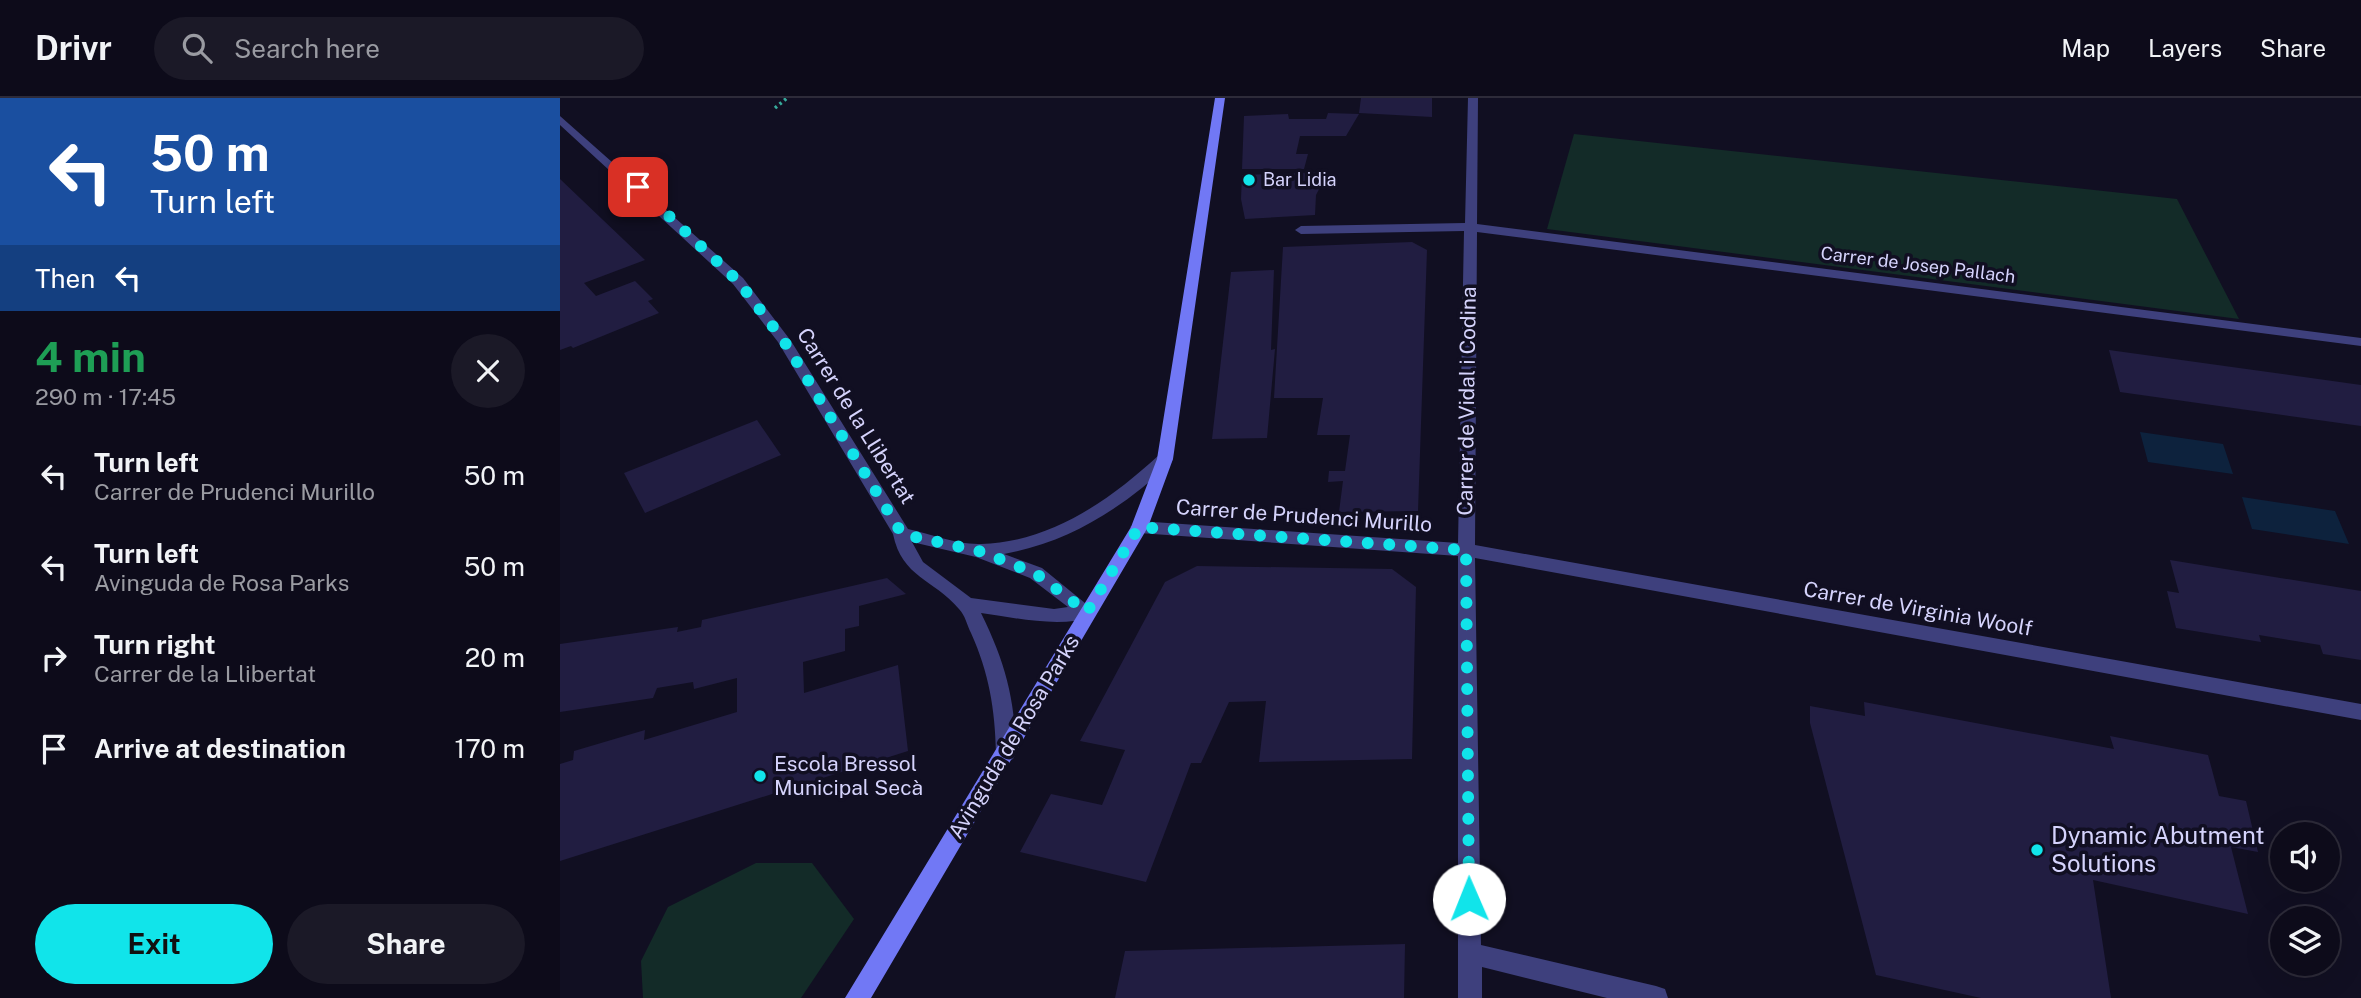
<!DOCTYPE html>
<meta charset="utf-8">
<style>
body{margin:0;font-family:"Public Sans",sans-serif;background:#1b1927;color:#f1f3f6;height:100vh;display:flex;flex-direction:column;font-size:26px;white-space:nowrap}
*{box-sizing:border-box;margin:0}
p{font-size:23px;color:#9a9ba2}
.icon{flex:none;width:38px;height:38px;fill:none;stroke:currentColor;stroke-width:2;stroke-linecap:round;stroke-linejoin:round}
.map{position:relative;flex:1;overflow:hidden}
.panel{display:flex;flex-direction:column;background:#0d0b1a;width:560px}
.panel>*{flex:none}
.top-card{background:#1a4fa0;color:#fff;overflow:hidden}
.fabs{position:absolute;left:1710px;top:724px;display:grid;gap:14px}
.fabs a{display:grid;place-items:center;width:70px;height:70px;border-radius:50%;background:#0d0b1a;box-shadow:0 7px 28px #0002,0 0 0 2px #2d2b39;font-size:35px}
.pin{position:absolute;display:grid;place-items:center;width:60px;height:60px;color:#fff;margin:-30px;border-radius:14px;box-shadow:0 4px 10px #0006}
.me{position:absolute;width:77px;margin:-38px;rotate:359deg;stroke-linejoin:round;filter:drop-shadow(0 0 5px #0008)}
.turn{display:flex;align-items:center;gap:24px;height:147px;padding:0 35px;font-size:32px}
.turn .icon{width:91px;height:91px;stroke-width:2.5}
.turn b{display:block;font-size:49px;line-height:60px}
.then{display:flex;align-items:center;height:66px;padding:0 35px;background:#0003;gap:14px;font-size:26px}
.round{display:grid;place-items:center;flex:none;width:74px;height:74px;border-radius:37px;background:#1b1927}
.summary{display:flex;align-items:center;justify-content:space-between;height:119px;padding:0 35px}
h1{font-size:42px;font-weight:700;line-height:52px;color:#1e9e55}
.action{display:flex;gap:14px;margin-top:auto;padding:14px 35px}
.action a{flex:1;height:80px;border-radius:42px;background:#11e4ea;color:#111;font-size:28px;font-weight:700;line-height:80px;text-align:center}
.action a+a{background:#1b1927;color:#f1f3f6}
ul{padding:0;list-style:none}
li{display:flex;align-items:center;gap:21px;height:91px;padding:0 35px}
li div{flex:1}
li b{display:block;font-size:26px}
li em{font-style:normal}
header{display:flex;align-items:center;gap:42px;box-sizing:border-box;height:98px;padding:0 35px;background:#0d0b1a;border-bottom:2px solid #2d2b39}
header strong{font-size:33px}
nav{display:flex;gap:38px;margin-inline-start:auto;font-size:24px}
.search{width:490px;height:63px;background:#1b1927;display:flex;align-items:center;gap:18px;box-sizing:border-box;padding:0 24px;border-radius:38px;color:#9a9ba2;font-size:26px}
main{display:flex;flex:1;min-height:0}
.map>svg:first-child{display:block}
.green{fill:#132b28}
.water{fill:#0d223d}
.building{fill:#211d41}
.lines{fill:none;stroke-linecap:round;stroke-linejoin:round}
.path{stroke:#37ab9c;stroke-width:3.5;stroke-dasharray:2.5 3.5;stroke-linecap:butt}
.street{fill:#3e407d;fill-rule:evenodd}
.secondary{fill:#7178f5;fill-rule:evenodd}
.route{stroke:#11e4ea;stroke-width:12;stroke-dasharray:0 21.6}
.poi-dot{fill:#11e4ea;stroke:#110f22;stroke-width:2.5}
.labels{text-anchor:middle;stroke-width:7;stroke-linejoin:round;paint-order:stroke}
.far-poi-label{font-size:18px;fill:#d5d3fc;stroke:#110f22;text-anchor:start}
.far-street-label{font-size:18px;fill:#d5d3fc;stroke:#110f22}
.street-label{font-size:21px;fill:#d5d3fc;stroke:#110f22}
.poi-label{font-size:21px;fill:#d5d3fc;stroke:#110f22;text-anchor:start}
.near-poi-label{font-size:24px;fill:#d5d3fc;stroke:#110f22;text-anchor:start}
</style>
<header>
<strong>Drivr</strong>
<div class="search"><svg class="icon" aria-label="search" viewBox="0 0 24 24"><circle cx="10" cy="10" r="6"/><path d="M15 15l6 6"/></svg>Search here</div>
<nav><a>Map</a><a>Layers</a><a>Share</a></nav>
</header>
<main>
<section class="panel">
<div class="top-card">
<div class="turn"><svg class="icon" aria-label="left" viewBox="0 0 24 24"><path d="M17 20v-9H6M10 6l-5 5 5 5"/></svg><div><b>50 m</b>Turn left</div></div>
<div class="then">Then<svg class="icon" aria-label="left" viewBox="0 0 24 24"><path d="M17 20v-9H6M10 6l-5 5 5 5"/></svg></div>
</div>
<div class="summary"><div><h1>4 min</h1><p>290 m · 17:45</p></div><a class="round"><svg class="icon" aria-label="close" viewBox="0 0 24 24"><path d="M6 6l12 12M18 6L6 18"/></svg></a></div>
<ul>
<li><svg class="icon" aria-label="left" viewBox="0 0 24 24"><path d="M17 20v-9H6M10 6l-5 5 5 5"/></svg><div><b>Turn left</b><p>Carrer de Prudenci Murillo</p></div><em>50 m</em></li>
<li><svg class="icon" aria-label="left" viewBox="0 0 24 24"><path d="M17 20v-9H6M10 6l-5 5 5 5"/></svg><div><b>Turn left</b><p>Avinguda de Rosa Parks</p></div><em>50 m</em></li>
<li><svg class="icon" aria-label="right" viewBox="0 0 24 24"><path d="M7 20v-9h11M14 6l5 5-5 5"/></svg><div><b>Turn right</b><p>Carrer de la Llibertat</p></div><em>20 m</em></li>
<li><svg class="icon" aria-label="arrive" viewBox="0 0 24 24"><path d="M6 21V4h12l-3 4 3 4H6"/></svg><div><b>Arrive at destination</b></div><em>170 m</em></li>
</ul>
<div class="action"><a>Exit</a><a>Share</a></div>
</section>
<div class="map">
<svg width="1801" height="900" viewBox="0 0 1801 900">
<rect width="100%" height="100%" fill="#110f22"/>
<g class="green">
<path d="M1014,36l603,65 62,120 -692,-90z"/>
<path d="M196,765h56l42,56 -53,79h-158l-2,-37 27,-54z"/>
</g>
<g class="water">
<path d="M1580,334l83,12 10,30 -85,-12z"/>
<path d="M1682,399l93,14 14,33 -97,-15z"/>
</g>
<g class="building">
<path d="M801,0h71v19l-73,-4z"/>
<path d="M768,15l31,1 -13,22h-46l-4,18h12l-4,15h-62l2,-53 44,-2 1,5h37z"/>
<path d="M768,74l-12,23 -1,20 -70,4 -4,-20 1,-24z"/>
<path d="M0,81l85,81 -61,23 12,13 39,-15 18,18 -5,2 11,12 -86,35 -2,-2 -11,4z"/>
<path d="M852,144l15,8 -9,261 -79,1 4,-31 -15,1 1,-11h16l5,-36h-33l6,-37h-49l9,-151z"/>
<path d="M714,172l-3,80 4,-1 -8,89 -55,1 19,-167z"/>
<path d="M1549,252l252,35v41l-241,-34z"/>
<path d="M197,322l24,35 -136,58 -21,-40z"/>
<path d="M1610,462l191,31v69l-38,-6 -3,-9 -61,-10 2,7 -85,-14 -9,-37 12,2z"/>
<path d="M637,468l195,3 24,18 -4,172 -153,3 7,-61 -37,1 -28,61h-10l-45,119 -126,-30 31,-58 51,11 23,-55 -45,-9 85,-159z"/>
<path d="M327,480l19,16 -47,12v20l-14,3v22l-42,11 1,31 94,-28 10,86 -348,110v-97l13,-4 1,-9 71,-21 -1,10 93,-28v-34l-43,11 -1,-7 -36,6 -4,10 -93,14v-68l118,-17 -1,5 24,-5 1,-7z"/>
<path d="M1304,604l250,47 -4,-13 98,19 11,41 27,5 12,51 -27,-5 17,67 -155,-34 18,118h-130l-105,-23 -66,-252v-17l55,10z"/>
<path d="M845,846l-1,54h-289l10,-47z"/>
</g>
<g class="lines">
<path class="path" d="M215,10l12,-10"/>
<g class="street">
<path d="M908,0h10l-1,126 884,114v8l-884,-114 -2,313 886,159v16l-886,-162 6,387 175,41 9,3 3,9h-61l-125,-31v31h-24v-442l-319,-23 -9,-6 9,-6 319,22 6,-312 -163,3 -6,-4 6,-4 164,-3z"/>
<path d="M0,18l183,162 48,63 117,188c22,5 50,16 73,15 70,-2 129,-44 178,-89h12l2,4 -2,4c-49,45 -101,79 -167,91l38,14 54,44 -2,5c-37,11 -76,1 -113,-4 24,49 34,85 35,140l-3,6 -7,3 -7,-3 -3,-6c-1,-44 -7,-80 -25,-120 -4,-8 -6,-18 -12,-24 -25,-30 -57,-31 -66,-75l-115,-192 -45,-58 -173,-159zM352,444l64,15 54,21 38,29 -14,2 -83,-11 -48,-36z"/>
</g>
<path class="secondary" d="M655,0h10l-52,361 -25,68 -277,471h-26l286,-471 26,-68z"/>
</g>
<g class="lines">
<path class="route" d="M78,89l100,94 46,60 118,193 77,17 56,22 52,39 52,-85 327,23 3,349"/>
</g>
<g class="poi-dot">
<circle cx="689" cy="82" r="7"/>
<circle cx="200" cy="678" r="7"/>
<circle cx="1477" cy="752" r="7"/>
</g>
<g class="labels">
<g class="far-poi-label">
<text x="703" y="88">Bar Lidia</text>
</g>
<g class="far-street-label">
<text transform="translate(1358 167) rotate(7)" y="6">Carrer de Josep Pallach</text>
</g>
<g class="street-label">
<text transform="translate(907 303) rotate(-89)" y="7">Carrer de Vidal i Codina</text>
<text transform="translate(296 318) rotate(58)" y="7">Carrer de la Llibertat</text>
<text transform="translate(744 418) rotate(4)" y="7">Carrer de Prudenci Murillo</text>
<text transform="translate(1358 511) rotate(10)" y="7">Carrer de Virginia Woolf</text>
<text transform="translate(454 639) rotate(-59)" y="7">Avinguda de Rosa Parks</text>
</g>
<g class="poi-label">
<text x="214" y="673">Escola Bressol<tspan x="214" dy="24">Municipal Secà</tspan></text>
</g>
<g class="near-poi-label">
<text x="1491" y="746">Dynamic Abutment<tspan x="1491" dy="28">Solutions</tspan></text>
</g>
</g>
</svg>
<div class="fabs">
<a><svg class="icon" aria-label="sound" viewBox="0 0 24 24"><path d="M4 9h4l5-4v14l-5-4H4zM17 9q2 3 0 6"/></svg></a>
<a><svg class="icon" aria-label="layers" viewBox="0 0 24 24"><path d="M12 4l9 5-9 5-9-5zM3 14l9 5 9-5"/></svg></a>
</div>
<div class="pin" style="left:78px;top:89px;background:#d93025"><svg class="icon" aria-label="arrive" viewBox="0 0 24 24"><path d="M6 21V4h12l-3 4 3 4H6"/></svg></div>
<svg class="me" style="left:909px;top:801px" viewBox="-20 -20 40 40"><circle r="19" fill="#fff"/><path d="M0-13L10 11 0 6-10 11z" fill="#11e4ea"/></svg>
</div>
</main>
